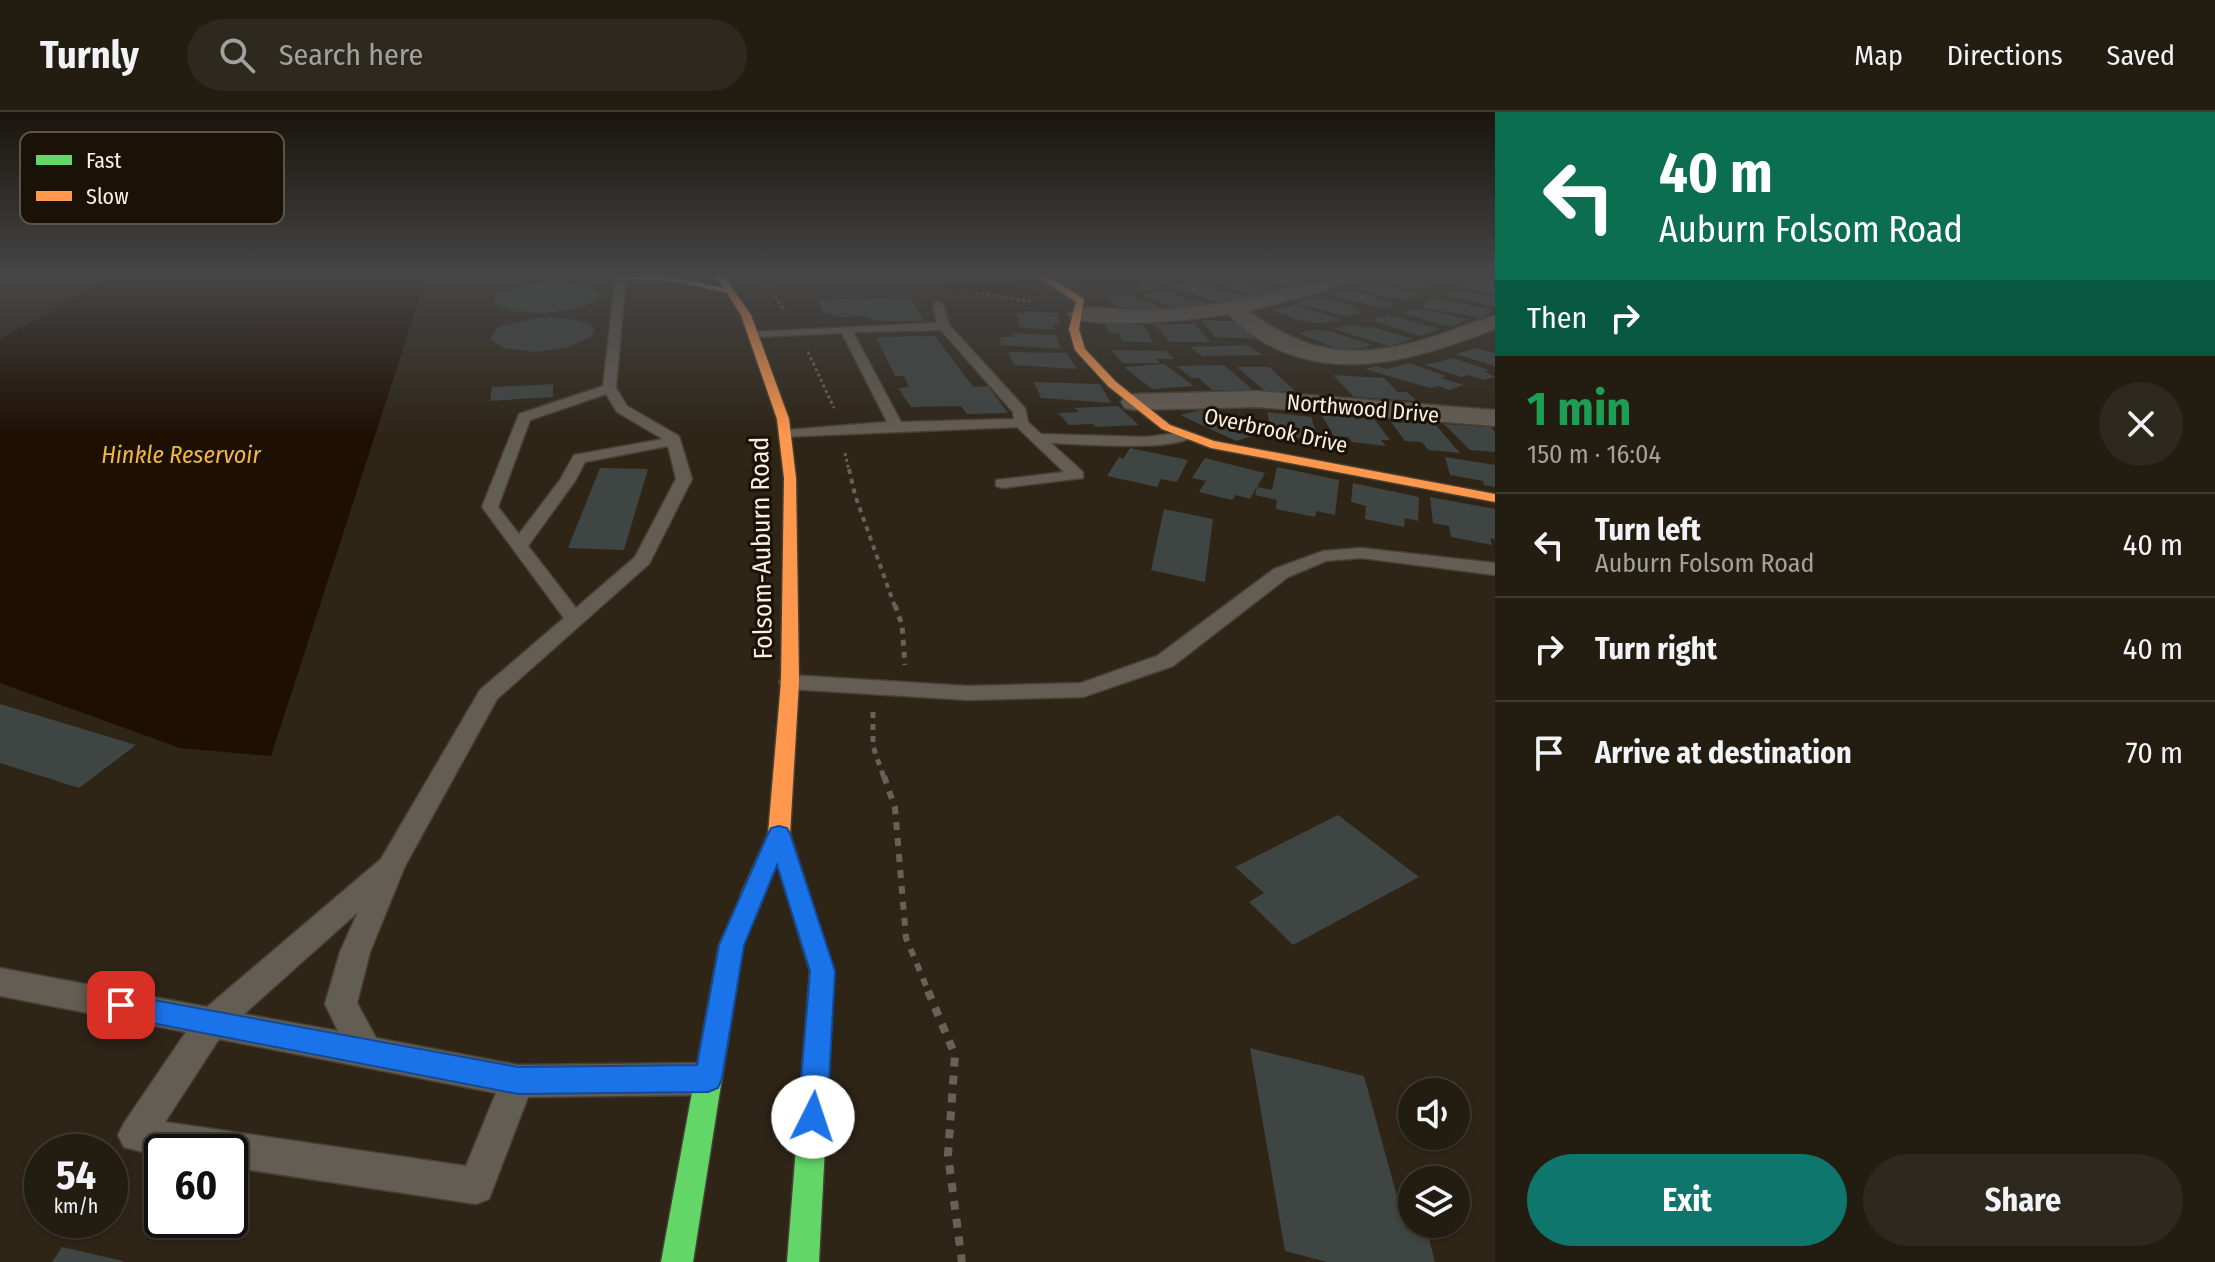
<!DOCTYPE html>
<meta charset="utf-8">
<style>
body{margin:0;font-family:"Fira Sans Condensed",sans-serif;background:#2e291f;color:#f1f3f6;height:100vh;display:flex;flex-direction:column;font-size:30px;white-space:nowrap}
*{box-sizing:border-box;margin:0}
p{font-size:26px;color:#a2a19f}
.icon{flex:none;width:44px;height:44px;fill:none;stroke:currentColor;stroke-width:2;stroke-linecap:round;stroke-linejoin:round}
.map{position:relative;flex:1;overflow:hidden}
.details{display:flex;flex-direction:column;background:#221c11;width:720px}
.details>*{flex:none}
.guide{background:#0b6e4f;color:#fff;overflow:hidden}
.fabs{position:absolute;left:1398px;top:966px;display:grid;gap:16px}
.fabs a{display:grid;place-items:center;width:72px;height:72px;border-radius:50%;background:#221c11;box-shadow:0 2px 6px #0004,0 0 0 2px #3f3a31;font-size:40px}
.speed{position:absolute;left:24px;top:1022px;display:flex;gap:16px;font-size:40px;font-weight:700;text-align:center}
.speed>*{display:grid;place-content:center;width:104px;height:104px;border-radius:50%;background:#221c11;box-shadow:0 2px 6px #0004,0 0 0 2px #3f3a31;line-height:1}
.speed small{font-size:20px;font-weight:400}
.speed .limit{border:4px solid #111;border-radius:12px;background:#fff;color:#111}
.pin{position:absolute;display:grid;place-items:center;width:68px;height:68px;color:#fff;margin:-34px;border-radius:16px;box-shadow:0 4px 12px #0006}
.me{position:absolute;width:88px;margin:-44px;rotate:4deg;stroke-linejoin:round;filter:drop-shadow(0 0 6px #0008)}
.turn{display:flex;align-items:center;gap:28px;height:168px;padding:0 32px;font-size:36px}
.turn .icon{width:104px;height:104px;stroke-width:2.5}
.turn b{display:block;font-size:56px;line-height:68px}
.then{display:flex;align-items:center;height:76px;padding:0 32px;background:#0003;gap:16px;font-size:30px}
.round{display:grid;place-items:center;flex:none;width:84px;height:84px;border-radius:42px;background:#2e291f}
.headline{display:flex;align-items:center;justify-content:space-between;height:136px;padding:0 32px}
h1{font-size:48px;font-weight:700;line-height:60px;color:#1e9e55}
.action{display:flex;gap:16px;margin-top:auto;padding:16px 32px}
.action a{flex:1;height:92px;border-radius:48px;background:#0f766e;color:#fff;font-size:32px;font-weight:700;line-height:92px;text-align:center}
.action a+a{background:#2e291f;color:#f1f3f6}
ul{padding:0;list-style:none}
li{display:flex;align-items:center;gap:24px;height:104px;padding:0 32px;border-top:2px solid #3f3a31}
li div{flex:1}
li b{display:block;font-size:30px}
li em{font-style:normal}
header{display:flex;align-items:center;gap:48px;box-sizing:border-box;height:112px;padding:0 40px;background:#221c11;border-bottom:2px solid #3f3a31}
header strong{font-size:38px}
nav{display:flex;gap:44px;margin-inline-start:auto;font-size:28px}
.search{width:560px;height:72px;background:#2e291f;display:flex;align-items:center;gap:20px;box-sizing:border-box;padding:0 28px;border-radius:44px;color:#a2a19f;font-size:30px}
main{display:flex;flex:1;min-height:0}
.map>svg:first-child{display:block}
.water{fill:#1e0f02}
.building{fill:#3f4542}
.lines{fill:none;stroke-linecap:round;stroke-linejoin:round}
.lane-casing{stroke:#474035;stroke-width:3}
.street-casing{stroke:#474035;stroke-width:3}
.fast-casing{stroke:#474035;stroke-width:3}
.slow-casing{stroke:#474035;stroke-width:3}
.path-far4{stroke:#696158;stroke-width:3;stroke-dasharray:3 3;stroke-linecap:butt}
.path-far3{stroke:#696158;stroke-width:4;stroke-dasharray:5 5;stroke-linecap:butt}
.path-far2{stroke:#696158;stroke-width:5;stroke-dasharray:6 6;stroke-linecap:butt}
.path-far1{stroke:#696158;stroke-width:6;stroke-dasharray:8 8;stroke-linecap:butt}
.path{stroke:#696158;stroke-width:8;stroke-dasharray:9 9;stroke-linecap:butt}
.lane{fill:#645d53;fill-rule:evenodd}
.street{fill:#645d53;fill-rule:evenodd}
.fast{fill:#63d668;fill-rule:evenodd}
.slow{fill:#ff974d;fill-rule:evenodd}
.route{fill:#1a73e8;stroke:#114b97;stroke-width:2}
.labels{text-anchor:middle;stroke-width:6;stroke-linejoin:round;paint-order:stroke}
.far-street-label{font-size:22px;fill:#faefe0;stroke:#1a1207}
.far-water-label{font-size:24px;font-style:italic;fill:#f9b541;stroke:#1a1207}
.street-label{font-size:26px;fill:#faefe0;stroke:#1a1207}
.key{fill:#1a1207;stroke:#5d5448;stroke-width:2}
.key-label{font-size:22px;fill:#faefe0}
</style>
<header>
<strong>Turnly</strong>
<div class="search"><svg class="icon" aria-label="search" viewBox="0 0 24 24"><circle cx="10" cy="10" r="6"/><path d="M15 15l6 6"/></svg>Search here</div>
<nav><a>Map</a><a>Directions</a><a>Saved</a></nav>
</header>
<main>
<div class="map">
<svg width="1495" height="1150" viewBox="0 0 1495 1150">
<rect width="100%" height="100%" fill="#2e2517"/>
<g class="water">
<path d="M116,163h311l-156,481 -91,-8 -180,-65v-344z"/>
<path d="M1071,163h95c-32,10 -64,19 -96,5z"/>
<path d="M1034,168l15,7 -16,2 7,4 -1,3 -98,-7 1,-3z"/>
</g>
<g class="building">
<path d="M882,163h32l3,6h-33z"/>
<path d="M1274,163h9l23,6 -18,7 -46,-12z"/>
<path d="M1381,163h14l39,10 -10,5 -52,-10z"/>
<path d="M1222,165l35,9 20,3 -23,6 -49,-15z"/>
<path d="M1469,168l26,5v10l-36,-9z"/>
<path d="M540,170l45,3 9,4 4,5 -1,5 -19,9 -33,5 -33,-2 -18,-8v-5l5,-5z"/>
<path d="M1192,170l30,9 26,6 -27,6 -53,-17z"/>
<path d="M1372,172l46,10 -14,6 -47,-10z"/>
<path d="M1349,178l30,8 -4,1 21,5 -11,4 -56,-12z"/>
<path d="M1454,178l41,8v9l-48,-11z"/>
<path d="M1170,180l18,9 12,-1 11,6 -35,3 -35,-15z"/>
<path d="M1131,184l11,6h8l14,8 -36,2 -23,-15z"/>
<path d="M909,185l15,24h-49l-11,-5 -26,1 -14,-5 -7,-12z"/>
<path d="M1319,185l37,10 -4,2 13,3 -13,4 -17,-2 -38,-11z"/>
<path d="M1433,186l60,12 -11,8 -62,-11z"/>
<path d="M1295,193l45,14 -17,4 -17,-1 -35,-12z"/>
<path d="M1412,197l15,1 40,9 -16,8 -49,-14z"/>
<path d="M1024,199l33,2 3,12 -7,-1 1,6 -35,-3 -2,-14h7z"/>
<path d="M1388,203l52,14 -20,7 -49,-16z"/>
<path d="M541,205l31,2 20,7 2,6 -3,5 -22,10 -34,5 -31,-4 -14,-9 8,-12z"/>
<path d="M1202,208l45,2 12,14h-7l3,3 -40,-2z"/>
<path d="M1104,211l40,2 9,18 -31,-2 -3,-7 -10,-1z"/>
<path d="M1154,212h40l17,18h-41z"/>
<path d="M1351,212l15,4 6,-1 41,12 -24,7 -56,-17z"/>
<path d="M1314,218l19,2 39,13 -27,7 -47,-19z"/>
<path d="M1012,221l44,2 5,14 -60,-4 -1,-8h13z"/>
<path d="M935,224l38,51 15,-1 20,27 -41,1 -6,-8 -50,1 -13,-19 11,-1 -5,-11h-9l-19,-39z"/>
<path d="M1247,233l16,10 -61,1 -12,-9z"/>
<path d="M1476,236l19,5v13l-40,-12z"/>
<path d="M1112,238l54,1 8,8h-18l4,4h-38z"/>
<path d="M1008,240l59,1 10,16 -63,-4z"/>
<path d="M1453,246l36,12 -5,1 11,6 -11,3 -16,-5 -7,2 -36,-12z"/>
<path d="M1409,251l37,13 -5,2 23,7 -15,5 -11,-4 -8,2 -65,-19 12,-3 10,3z"/>
<path d="M1164,252l30,22 -42,3 -28,-22z"/>
<path d="M1224,253l29,25h-41l-13,-12h-7l-16,-12z"/>
<path d="M1237,255h32l26,24 -29,1z"/>
<path d="M1333,263l51,3 14,14h9l10,9 -63,-4z"/>
<path d="M1034,270l66,2 11,19 -70,-5z"/>
<path d="M553,272v13l-63,4 2,-14z"/>
<path d="M1118,294l21,19 -43,2 -3,-3 -24,1 -11,-12 21,-1 -4,-4z"/>
<path d="M1201,298l55,25 -20,6 -56,-26z"/>
<path d="M1267,300l44,5 8,23 -46,-5z"/>
<path d="M1321,302l53,5 16,21h-9l5,6 -34,-4 -4,-5 -14,-1z"/>
<path d="M1401,308l33,3 26,30 -32,-3 -6,-8 -17,-1 -14,-19 12,1z"/>
<path d="M1444,312l47,3 4,5v20l-25,-2z"/>
<path d="M1130,336l58,12 -11,22 -16,-3 -4,8 -50,-11 12,-19 4,2z"/>
<path d="M1445,345l50,8v22l-11,-2 -1,-4 -33,-6z"/>
<path d="M1205,346l60,15 -15,26 -14,-4 -4,5 -33,-8 7,-11 -14,-3z"/>
<path d="M1277,355l62,13 -4,35 -19,-4 -1,6 -39,-8 1,-9 -22,-5 2,-8 15,3z"/>
<path d="M600,356l48,1 -24,81 -56,-2z"/>
<path d="M1353,371l66,14 -1,24 -13,-3 -1,9 -39,-8 1,-13 -15,-4z"/>
<path d="M1430,385l65,12v30l-5,-1 2,7 -41,-8 -2,-11 -16,-3z"/>
<path d="M1164,397l49,10 -8,63 -54,-12z"/>
<path d="M0,592l136,41 -57,43 -79,-25z"/>
<path d="M1338,703l81,62 -126,68 -44,-43 15,-9 -29,-26z"/>
<path d="M1250,936l114,28 42,153 22,6 7,27h-108l-42,-11z"/>
<path d="M62,1135l61,14v1h-71z"/>
</g>
<g class="lines">
<g class="lane-casing">
<g id="lane">
<path d="M616,163h10l-10,113 11,18 52,30 13,43 -43,85 -152,135 -92,167 -35,86 -13,51 19,35 142,27 185,-2 12,4 5,12 -5,12 -12,4 -175,2 -39,102 -13,5 -246,-37v-15h-68v5l-38,-10 -6,-12 6,-12 62,-91 -186,-36v-28l207,39 174,-148 99,-169 84,-72 -82,-111 37,-93 84,-28zM606,282l11,18 46,27 -89,16 -14,25 -41,54 -21,-27 32,-87zM668,334l8,33 -41,78 -59,51 -48,-62 47,-65 10,-19zM358,800l-18,40 -15,52 13,27 -94,-17zM219,927l277,54 -30,73 -301,-44z"/>
<path d="M938,189l5,3 6,21 76,83 3,14 13,12 105,3 40,-5 7,4c-19,16 -113,8 -142,7l32,29v6l-81,10 -6,-2v-6l68,-8 -47,-45 -236,10v-6l5,-1 101,-8 -45,-89 -88,4 -4,-1v-4l187,-9 -4,-19zM941,218l72,82 1,7 -113,3 -48,-90z"/>
<path d="M1361,436l134,15v12l-134,-17 -35,3 -38,16 -115,89 -90,31 -115,3 -178,-11 -8,-2 -3,-5 3,-5 8,-2 178,11 113,-3 76,-27 117,-87 49,-18z"/>
</g>
</g>
<g class="street-casing">
<g id="street">
<path d="M1330,163h28l-35,16 -74,20c61,47 115,48 187,25 20,-7 39,-15 59,-20v13c-73,28 -154,55 -228,15 -14,-7 -27,-19 -39,-30 -26,5 -145,18 -160,0 9,-11 51,-4 66,-4 67,0 133,-13 196,-35z"/>
<path d="M1257,279l238,19v16l-238,-19 -123,3 -9,-2 -4,-6 4,-6 9,-2z"/>
</g>
</g>
<g class="fast-casing">
<g id="fast">
<path d="M779,714l8,2 3,6 44,137 -15,291h-32l23,-291 -42,-137 3,-6z"/>
<path d="M752,775l8,2 4,7 -21,49 -50,317h-32l58,-317 25,-56z"/>
</g>
</g>
<g class="slow-casing">
<g id="slow">
<path d="M715,163h8l28,40 38,104 7,59 3,204 -9,152 -30,69 -8,2 -8,-2 -4,-7 28,-62 13,-152 3,-204 -7,-59 -36,-104 -14,-22 -49,-11 -63,-4 4,-2 59,2 45,10z"/>
<path d="M1036,163h10l38,24 -5,30 6,20 31,33 54,43 44,16 281,53v8l-284,-54 -49,-19 -54,-43 -33,-36 -6,-21 7,-27z"/>
</g>
</g>
<g class="path-far4">
<path d="M763,163l22,37"/>
<path d="M1460,163l35,8"/>
<path d="M1143,176l48,-13"/>
<path d="M975,181l58,9"/>
<path d="M808,240l26,56"/>
<path d="M845,341l4,18"/>
</g>
<path class="path-far3" d="M849,357l6,26 40,112"/>
<g class="path-far2">
<path d="M895,493l7,20 3,40"/>
<path d="M873,600v34l11,32"/>
</g>
<path class="path-far1" d="M884,664l11,32 11,130 23,55"/>
<path class="path" d="M928,879l27,64 -7,100 14,107"/>
<use href="#lane" class="lane"/>
<use href="#street" class="street"/>
<use href="#fast" class="fast"/>
<use href="#slow" class="slow"/>
</g>
<linearGradient id="sky" x2="0" y2="1"><stop stop-color="#19140d"/><stop offset="0.5" stop-color="#464647"/><stop offset="1" stop-color="#464647" stop-opacity="0"/></linearGradient>
<rect width="1495" height="324" fill="url(#sky)"/>
<path class="route" d="M779,714l8,2 3,6 45,137 -8,146 -4,10 -10,4 -10,-4 -5,-10 12,-146 -33,-106 -33,80 -22,133 -4,10 -10,4 -190,2 -397,-77 -9,-3 -4,-9 4,-8 9,-3 397,73 179,-2 22,-120 49,-111 3,-6z"/>
<g class="labels">
<g class="far-street-label">
<text transform="translate(1363 296) rotate(5)" y="8">Northwood Drive</text>
<text transform="translate(1276 318) rotate(12)" y="8">Overbrook Drive</text>
</g>
<g class="far-water-label">
<text x="181" y="351">Hinkle Reservoir</text>
</g>
<g class="street-label">
<text transform="translate(761 436) rotate(-91)" y="9">Folsom-Auburn Road</text>
</g>
</g>
<rect x="20" y="20" width="264" height="92" rx="12" class="key"/>
<rect x="36" y="43" width="36" height="10" fill="#63d668"/>
<rect x="36" y="79" width="36" height="10" fill="#ff974d"/>
<g class="key-label">
<text x="86" y="56">Fast</text>
<text x="86" y="92">Slow</text>
</g>
</svg>
<div class="fabs">
<a><svg class="icon" aria-label="sound" viewBox="0 0 24 24"><path d="M4 9h4l5-4v14l-5-4H4zM17 9q2 3 0 6"/></svg></a>
<a><svg class="icon" aria-label="layers" viewBox="0 0 24 24"><path d="M12 4l9 5-9 5-9-5zM3 14l9 5 9-5"/></svg></a>
</div>
<div class="speed"><div>54<small>km/h</small></div><div class="limit">60</div></div>
<div class="pin" style="left:121px;top:893px;background:#d93025"><svg class="icon" aria-label="arrive" viewBox="0 0 24 24"><path d="M6 21V4h12l-3 4 3 4H6"/></svg></div>
<svg class="me" style="left:813px;top:1005px" viewBox="-20 -20 40 40"><circle r="19" fill="#fff"/><path d="M0-13L10 11 0 6-10 11z" fill="#1a73e8"/></svg>
</div>
<section class="details">
<div class="guide">
<div class="turn"><svg class="icon" aria-label="left" viewBox="0 0 24 24"><path d="M17 20v-9H6M10 6l-5 5 5 5"/></svg><div><b>40 m</b>Auburn Folsom Road</div></div>
<div class="then">Then<svg class="icon" aria-label="right" viewBox="0 0 24 24"><path d="M7 20v-9h11M14 6l5 5-5 5"/></svg></div>
</div>
<div class="headline"><div><h1>1 min</h1><p>150 m · 16:04</p></div><a class="round"><svg class="icon" aria-label="close" viewBox="0 0 24 24"><path d="M6 6l12 12M18 6L6 18"/></svg></a></div>
<ul>
<li><svg class="icon" aria-label="left" viewBox="0 0 24 24"><path d="M17 20v-9H6M10 6l-5 5 5 5"/></svg><div><b>Turn left</b><p>Auburn Folsom Road</p></div><em>40 m</em></li>
<li><svg class="icon" aria-label="right" viewBox="0 0 24 24"><path d="M7 20v-9h11M14 6l5 5-5 5"/></svg><div><b>Turn right</b></div><em>40 m</em></li>
<li><svg class="icon" aria-label="arrive" viewBox="0 0 24 24"><path d="M6 21V4h12l-3 4 3 4H6"/></svg><div><b>Arrive at destination</b></div><em>70 m</em></li>
</ul>
<div class="action"><a>Exit</a><a>Share</a></div>
</section>
</main>
